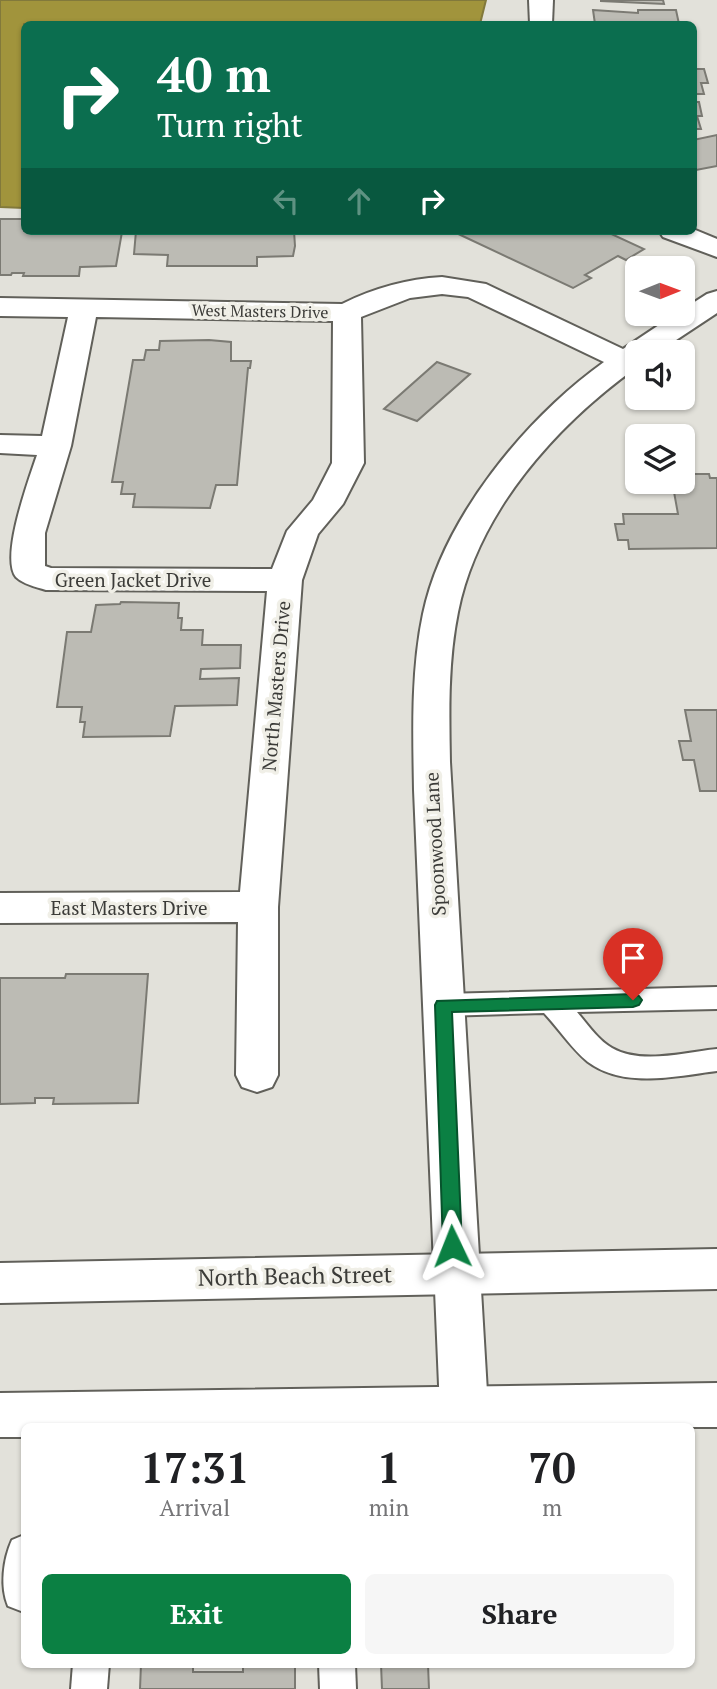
<!DOCTYPE html>
<style>
body{margin:0;font-family:"PT Serif",serif;background:#f6f6f6;color:#202124;height:100vh;display:flex;flex-direction:column;font-size:26px;white-space:nowrap}
*{box-sizing:border-box;margin:0}
p{font-size:23px;color:#757577}
.icon{flex:none;width:38px;height:38px;fill:none;stroke:currentColor;stroke-width:2;stroke-linecap:round;stroke-linejoin:round}
.map{position:relative;flex:1;overflow:hidden}
.drawer{position:absolute;left:21px;top:1423px;width:674px;height:245px;display:flex;flex-direction:column;background:#fff;border-radius:10px;box-shadow:0 2px 5px #0004}
.drawer>*{flex:none}
.hud{position:absolute;left:21px;top:21px;width:676px;height:214px;border-radius:10px;box-shadow:0 2px 5px #0004;background:#0b6e4f;color:#fff;overflow:hidden}
.needle{width:46px;rotate:89deg}
.controls{position:absolute;left:625px;top:256px;display:grid;gap:14px}
.controls a{display:grid;place-items:center;width:70px;height:70px;border-radius:10px;background:#fff;box-shadow:0 2px 5px #0004;font-size:35px}
.pin{position:absolute;display:grid;place-items:center;width:60px;height:60px;color:#fff;margin:-72px -30px;border-radius:50% 50% 50% 0;rotate:-45deg;box-shadow:0 0 7px #0007}
.pin .icon{rotate:45deg}
.me{position:absolute;width:77px;margin:-38px;rotate:358deg;stroke-linejoin:round;filter:drop-shadow(0 0 5px #0008)}
.turn{display:flex;align-items:center;gap:24px;height:147px;padding:0 21px;font-size:32px}
.turn .icon{width:91px;height:91px;stroke-width:2.5}
.turn b{display:block;font-size:49px;line-height:60px}
.lanes{display:flex;align-items:center;height:66px;padding:0 21px;background:#0003;justify-content:center;gap:35px;direction:ltr}
.lanes .off{opacity:.35}
.eta{display:flex;justify-content:space-evenly;align-items:center;height:119px;text-align:center}
.eta b{font-size:42px;font-weight:700;line-height:49px}
.cta{display:flex;gap:14px;margin-top:auto;padding:14px 21px}
.cta a{flex:1;height:80px;border-radius:10px;background:#0b8043;color:#fff;font-size:28px;font-weight:700;line-height:80px;text-align:center}
.cta a+a{background:#f6f6f6;color:#202124}
.map>svg:first-child{display:block}
.water{fill:#a1943c;stroke:#82793b;stroke-width:2}
.building{fill:#bcbbb4;stroke:#7b7a73;stroke-width:2}
.lines{fill:none;stroke-linecap:round;stroke-linejoin:round}
.service-casing{stroke:#61605a;stroke-width:4}
.minor-casing{stroke:#61605a;stroke-width:4}
.secondary-casing{stroke:#61605a;stroke-width:4}
.service{fill:#fff;fill-rule:evenodd}
.minor{fill:#fff;fill-rule:evenodd}
.secondary{fill:#fff;fill-rule:evenodd}
.route{fill:#0b8043;stroke:#07532c;stroke-width:2}
.labels{text-anchor:middle;stroke-width:7;stroke-linejoin:round;paint-order:stroke}
.far-street-label{font-size:16px;fill:#3b3b38;stroke:#f0efe7}
.street-label{font-size:19px;fill:#3b3b38;stroke:#f0efe7}
.near-street-label{font-size:23px;fill:#3b3b38;stroke:#f0efe7}
</style>
<div class="map">
<svg width="717" height="1689" viewBox="0 0 717 1689">
<rect width="100%" height="100%" fill="#e2e1da"/>
<path class="water" d="M0,0h486l-6,24h-456v184l-24,-1z"/>
<g class="building">
<path d="M601,0h62l1,4 -63,-3z"/>
<path d="M593,10l45,3v-3h38l3,14h-84z"/>
<path d="M693,69h11l4,14h-7l3,11h-11z"/>
<path d="M693,102h6l3,14h-5l4,13h-8z"/>
<path d="M717,135v31l-21,4 -3,-1v-29z"/>
<path d="M0,219h24v12l98,1 -6,34 -36,1 -1,9h-56l1,-3h-12l-1,2h-11z"/>
<path d="M136,231h158l1,15 -2,10 -36,1v9h-90l1,-11 -34,-1z"/>
<path d="M452,231h153l39,18 -18,11 -8,-4 -33,19 6,3 -18,10z"/>
<path d="M209,340l22,2v19h20l-1,7h-2l-11,117h-21l-6,23 -77,-1 2,-13h-14l2,-12h-11l21,-122h11l2,-10h13l1,-9z"/>
<path d="M437,362l33,12 -53,47 -33,-12z"/>
<path d="M682,474h27l1,4h7v70l-88,1 -1,-9h-10l-3,-16h9l-1,-10h55l-6,-33h10z"/>
<path d="M121,602l58,1 -1,15h4l-1,12h22l-1,15h39l-1,23 -39,1 -1,10 39,-1 -2,27 -62,1 -5,30 -87,1 2,-15h-5l2,-15h-25l10,-75h24l5,-27 24,-1z"/>
<path d="M685,710h32v81h-17l-6,-31h-11l-4,-19h12z"/>
<path d="M66,974h82l-10,129 -85,1 1,-6h-19v5l-35,1v-126h65z"/>
<path d="M141,1664h52v8h50v-8h52v25h-155z"/>
<path d="M381,1664h47l1,25h-47z"/>
</g>
<g class="lines">
<g class="service-casing">
<g id="service">
<path d="M717,987v22l-140,3c11,13 21,28 35,36 29,17 74,4 105,1v22c-40,5 -93,18 -129,-9 -17,-14 -29,-33 -44,-49l-101,3 -10,-3 -4,-8 4,-8 10,-3z"/>
<path d="M24,1535v75l-3,1 -13,-5c-8,-19 -5,-46 4,-66z"/>
<path d="M73,1664h36l-2,25h-36z"/>
<path d="M319,1664h36l1,25h-36z"/>
</g>
</g>
<g class="minor-casing">
<g id="minor">
<path d="M529,0h24l-1,24h-22z"/>
<path d="M693,229l24,10v18l-54,-20 -4,-6z"/>
<path d="M442,277l44,7 137,65 54,-36h5v-3l25,-16 10,-3v22l-59,39h-21v15c-81,58 -159,145 -179,245 -10,49 -9,100 -8,150l38,647 -7,16 -4,1 -30,-1 -7,-16 -26,-619c-1,-58 -3,-119 9,-176 20,-96 103,-196 181,-252l-136,-65 -26,-3 -32,4 -49,19 3,146 -21,41 -25,30 -16,46 -24,327v168l-6,12 -15,5 -15,-5 -6,-12 2,-153 -238,1v-30l240,-1 27,-301 -221,-1c-10,-3 -23,-6 -30,-13 -16,-20 13,-98 21,-122l-37,-2v-18l42,1 26,-119 -68,-1v-18l342,6c32,-16 65,-25 100,-27zM96,317l237,4 -1,142 -19,37 -26,31 -15,38 -221,-1 -6,-2v-33l26,-87z"/>
</g>
</g>
<g class="secondary-casing">
<g id="secondary">
<path d="M717,1249v40l-717,14v-40z"/>
<path d="M717,1383v44l-693,-1v11h-24v-44z"/>
</g>
</g>
<use href="#service" class="service"/>
<use href="#minor" class="minor"/>
<use href="#secondary" class="secondary"/>
</g>
<path class="route" d="M633,994l6,2 3,4 -3,5 -6,2 -181,5 10,234 -3,6 -7,2 -7,-2 -2,-6 -8,-241 2,-4z"/>
<g class="labels">
<g class="far-street-label">
<text transform="translate(260 311) rotate(1)" y="6">West Masters Drive</text>
</g>
<g class="street-label">
<text x="133" y="587">Green Jacket Drive</text>
<text transform="translate(276 686) rotate(-85)" y="7">North Masters Drive</text>
<text transform="translate(435 844) rotate(-93)" y="7">Spoonwood Lane</text>
<text x="129" y="915">East Masters Drive</text>
</g>
<g class="near-street-label">
<text transform="translate(295 1276) rotate(-1)" y="8">North Beach Street</text>
</g>
</g>
</svg>
<div class="controls">
<a><svg class="needle" viewBox="-14 -14 28 28"><path d="M0-13l5 13h-10z" fill="#e53935"/><path d="M0 13l5-13h-10z" fill="#757577"/></svg></a>
<a><svg class="icon" aria-label="sound" viewBox="0 0 24 24"><path d="M4 9h4l5-4v14l-5-4H4zM17 9q2 3 0 6"/></svg></a>
<a><svg class="icon" aria-label="layers" viewBox="0 0 24 24"><path d="M12 4l9 5-9 5-9-5zM3 14l9 5 9-5"/></svg></a>
</div>
<div class="pin" style="left:633px;top:1000px;background:#d93025"><svg class="icon" aria-label="arrive" viewBox="0 0 24 24"><path d="M6 21V4h12l-3 4 3 4H6"/></svg></div>
<svg class="me" style="left:452px;top:1246px" viewBox="-20 -20 40 40"><path d="M0-17L14 15 0 8-14 15z" fill="#0b8043" stroke="#fff" stroke-width="4"/></svg>
<div class="hud">
<div class="turn"><svg class="icon" aria-label="right" viewBox="0 0 24 24"><path d="M7 20v-9h11M14 6l5 5-5 5"/></svg><div><b>40 m</b>Turn right</div></div>
<div class="lanes"><svg class="icon off" aria-label="left" viewBox="0 0 24 24"><path d="M17 20v-9H6M10 6l-5 5 5 5"/></svg><svg class="icon off" aria-label="ahead" viewBox="0 0 24 24"><path d="M12 20V5M6 11l6-6 6 6"/></svg><svg class="icon" aria-label="right" viewBox="0 0 24 24"><path d="M7 20v-9h11M14 6l5 5-5 5"/></svg></div>
</div>
<section class="drawer">
<div class="eta">
<div><b>17:31</b><p>Arrival</p></div>
<div><b>1</b><p>min</p></div>
<div><b>70</b><p>m</p></div>
</div>
<div class="cta"><a>Exit</a><a>Share</a></div>
</section>
</div>
